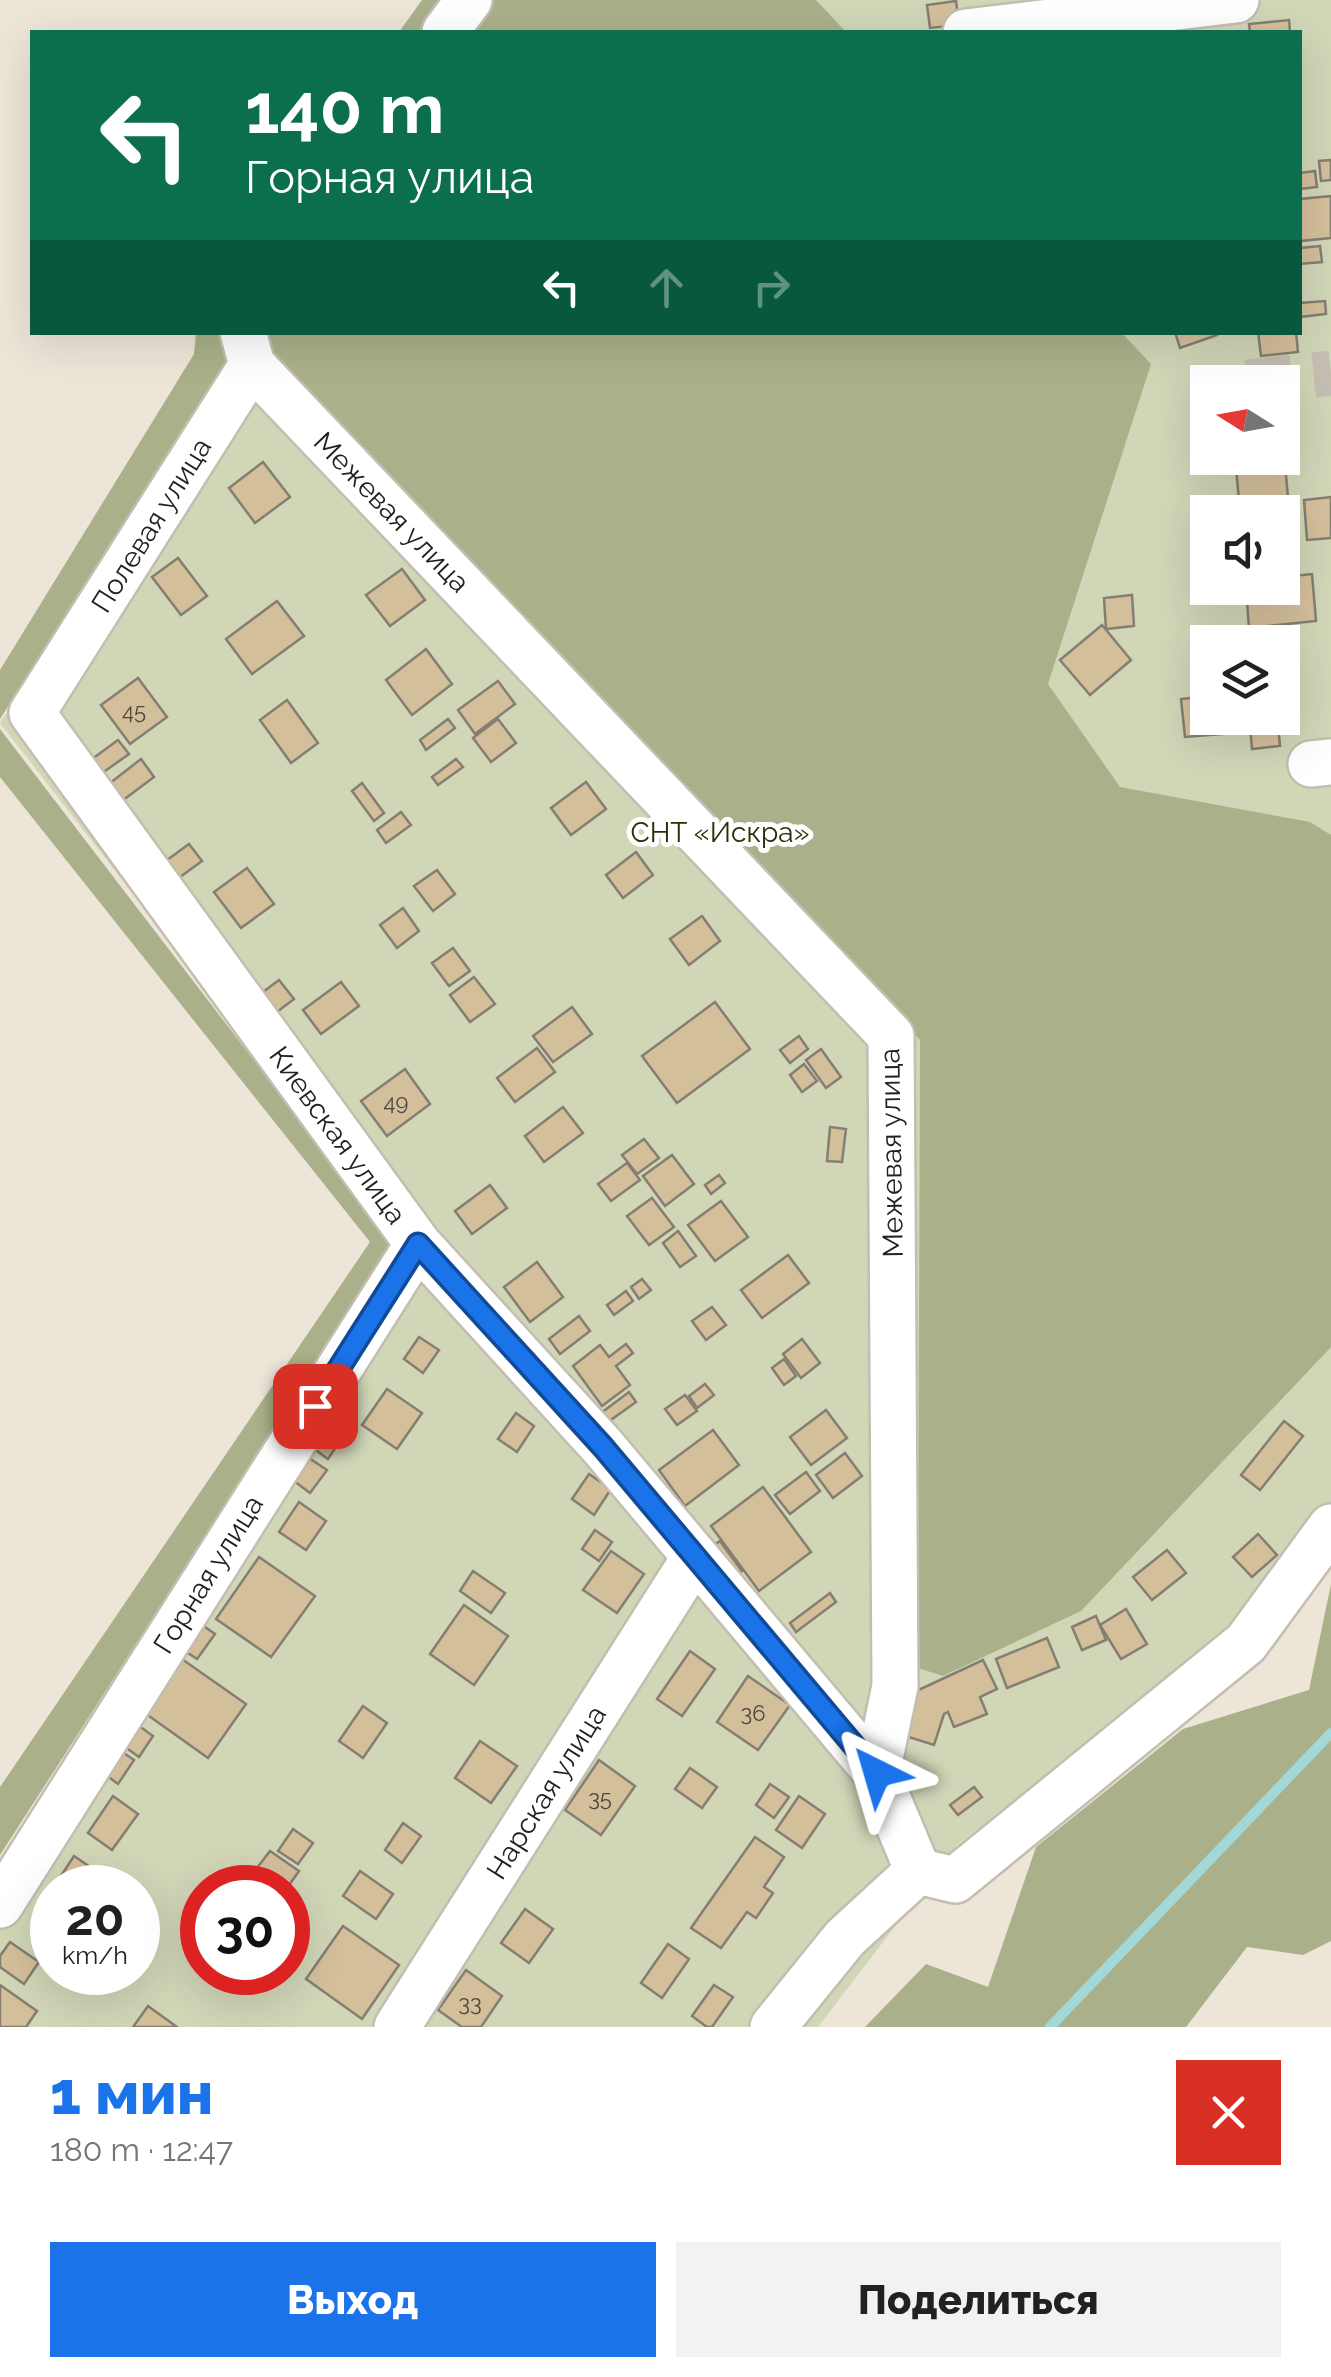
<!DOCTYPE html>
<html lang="ru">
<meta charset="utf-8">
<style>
body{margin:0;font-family:Raleway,sans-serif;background:#f2f2f2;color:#202124;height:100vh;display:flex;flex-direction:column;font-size:38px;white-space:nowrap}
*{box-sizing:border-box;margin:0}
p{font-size:32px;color:#757577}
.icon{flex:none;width:55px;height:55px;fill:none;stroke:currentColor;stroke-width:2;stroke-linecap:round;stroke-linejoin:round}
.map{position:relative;height:2027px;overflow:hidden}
.sheet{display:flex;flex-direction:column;background:#fff;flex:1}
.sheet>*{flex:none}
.banner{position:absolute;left:30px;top:30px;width:1272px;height:305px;border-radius:0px;box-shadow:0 10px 40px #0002;background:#0b6e4f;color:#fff;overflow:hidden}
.needle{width:65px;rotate:281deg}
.tools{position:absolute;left:1190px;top:365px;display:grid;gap:20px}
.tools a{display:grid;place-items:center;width:110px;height:110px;border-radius:0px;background:#fff;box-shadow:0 10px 40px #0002;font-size:50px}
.speed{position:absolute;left:30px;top:1865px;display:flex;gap:20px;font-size:50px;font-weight:700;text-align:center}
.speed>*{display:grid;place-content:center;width:130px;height:130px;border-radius:50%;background:#fff;box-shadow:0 10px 40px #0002;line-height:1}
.speed small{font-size:25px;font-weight:400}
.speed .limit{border:15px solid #d22;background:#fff;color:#111}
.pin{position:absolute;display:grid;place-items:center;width:85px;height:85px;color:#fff;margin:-42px;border-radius:20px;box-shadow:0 5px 15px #0006}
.me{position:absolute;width:110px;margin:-55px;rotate:320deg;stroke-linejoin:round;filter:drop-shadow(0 0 8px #0008)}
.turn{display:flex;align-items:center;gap:35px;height:210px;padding:0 50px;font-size:45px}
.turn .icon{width:130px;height:130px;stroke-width:2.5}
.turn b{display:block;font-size:70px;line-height:85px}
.lanes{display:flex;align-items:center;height:95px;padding:0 50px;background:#0003;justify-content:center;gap:50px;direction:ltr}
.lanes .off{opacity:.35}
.round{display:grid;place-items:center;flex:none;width:105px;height:105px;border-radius:0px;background:#f2f2f2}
.head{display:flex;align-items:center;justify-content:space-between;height:170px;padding:0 50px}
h1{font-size:60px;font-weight:800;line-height:75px;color:#1a73e8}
.cta{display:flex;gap:20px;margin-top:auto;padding:20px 50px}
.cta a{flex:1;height:115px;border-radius:0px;background:#1a73e8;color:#fff;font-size:40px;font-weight:800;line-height:115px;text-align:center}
.cta a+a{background:#f2f2f2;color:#202124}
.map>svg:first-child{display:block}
.green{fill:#d1d6b7;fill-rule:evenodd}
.forest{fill:#aab089}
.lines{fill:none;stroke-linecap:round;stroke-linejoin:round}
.stream{stroke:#a3d8d9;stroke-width:10}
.building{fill:#d4bf9b;stroke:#857e72;stroke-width:2.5}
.minor-tunnel{stroke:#c5beb2;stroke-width:45;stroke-dasharray:45 22;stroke-linecap:butt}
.minor-casing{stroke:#c4bdb0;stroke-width:50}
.minor{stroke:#fff;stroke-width:45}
.route-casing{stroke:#114b97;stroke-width:25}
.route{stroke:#1a73e8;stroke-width:18}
.labels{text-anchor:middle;stroke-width:10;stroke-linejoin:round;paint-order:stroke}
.number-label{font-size:22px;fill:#4f483c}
.street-label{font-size:28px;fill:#23211c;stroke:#fff}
.park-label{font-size:28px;fill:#2a2e00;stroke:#fff}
</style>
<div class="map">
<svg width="1331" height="2027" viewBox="0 0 1331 2027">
<rect width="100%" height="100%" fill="#ede5d8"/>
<path class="green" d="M472,0h859v1512l-106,136 -267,196 -140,183h-818v-166l402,-622 -402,-516 254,-390 1046,-1v-300h-849zM1208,382h74v76h-74zM1208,512h74v76h-74zM1208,642h74v76h-74zM52,1888h86v84h-86zM202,1888h86v84h-86z"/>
<g class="forest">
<path d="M422,0h394l30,32h-447z"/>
<path d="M196,333h926l29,31 -103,320 72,103 190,35 21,13v512l-250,264 -138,65 -25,-8 2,-628 -684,-691 -236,370v-49l194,-316z"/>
<path d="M0,729l394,514 -394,612v-68l370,-545 -370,-465z"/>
<path d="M1331,1584v357l-28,14 -56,-8 -61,80h-321l61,-63 62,23 48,-140 147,-118 126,-39z"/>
</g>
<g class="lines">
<path class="stream" d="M1050,2027l281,-294"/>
</g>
<g class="building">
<path d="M956,1l3,24 -29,3 -3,-23z"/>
<path d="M1289,20l1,12h-40l-1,-8z"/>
<path d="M1331,160v20l-10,1 -2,-20z"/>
<path d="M1315,171l2,16 -17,2v-16z"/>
<path d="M1331,196v42l-31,3v-42z"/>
<path d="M1320,246l2,16 -22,2v-16z"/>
<path d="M1325,301l1,13 -26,3v-14z"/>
<path d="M1175,332h42v3l-37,13z"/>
<path d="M1258,332h38l2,20 -37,4z"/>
<path d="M263,462l27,35 -35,26 -26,-35z"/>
<path d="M1285,464l4,45 -49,3 -4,-44z"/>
<path d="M1331,497v41l-24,2 -3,-40z"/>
<path d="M178,558l29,38 -26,19 -29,-38z"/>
<path d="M402,569l23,31 -35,26 -24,-31z"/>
<path d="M1312,574l4,47 -67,7 -3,-40h36v-11z"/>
<path d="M1132,595l2,31 -28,3 -2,-31z"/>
<path d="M277,601l27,35 -52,38 -26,-35z"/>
<path d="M1102,625l29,35 -41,35 -30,-35z"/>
<path d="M426,649l26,35 -40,31 -26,-35z"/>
<path d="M138,678l29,39 -37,27 -29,-39z"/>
<path d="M498,681l17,23 -40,30 -17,-24z"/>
<path d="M1208,696v22h25l1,15 -49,4 -4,-38z"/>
<path d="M287,700l31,43 -27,20 -31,-43z"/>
<path d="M448,719l7,9 -29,22 -6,-10z"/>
<path d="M498,719l18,24 -25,19 -18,-24z"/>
<path d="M1278,724l2,22 -28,3 -2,-23z"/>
<path d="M118,740l11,14 -31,22 -10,-14z"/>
<path d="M141,759l13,18 -36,27 -13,-17z"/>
<path d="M456,759l7,8 -25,18 -6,-8z"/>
<path d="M586,782l20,27 -35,26 -20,-27z"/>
<path d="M362,783l22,30 -10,8 -22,-30z"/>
<path d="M401,812l10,13 -25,18 -9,-13z"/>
<path d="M189,844l13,17 -26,19 -13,-17z"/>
<path d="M636,852l17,23 -30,23 -17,-23z"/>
<path d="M247,868l27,36 -33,24 -27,-36z"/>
<path d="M437,870l18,24 -22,17 -19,-25z"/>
<path d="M403,908l16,23 -22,17 -17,-23z"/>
<path d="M702,916l18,25 -31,24 -19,-26z"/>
<path d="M453,948l17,23 -21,15 -17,-23z"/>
<path d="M474,977l21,27 -25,18 -20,-27z"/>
<path d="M279,980l15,19 -17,13 -14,-20z"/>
<path d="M341,982l18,24 -38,28 -18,-24z"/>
<path d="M715,1002l35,47 -73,54 -35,-47z"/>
<path d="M572,1007l20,27 -39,28 -20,-26z"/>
<path d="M799,1036l9,13 -18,14 -10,-13z"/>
<path d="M537,1048l18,24 -40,30 -18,-24z"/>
<path d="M821,1049l20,28 -15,11 -20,-28z"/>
<path d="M804,1064l13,17 -15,11 -12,-17z"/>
<path d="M405,1069l25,35 -43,32 -26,-35z"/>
<path d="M563,1107l20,26 -39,29 -19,-26z"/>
<path d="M830,1127l16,2 -4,33 -15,-1z"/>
<path d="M644,1139l15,19 -22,16 -15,-19z"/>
<path d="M672,1155l22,29 -29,22 -22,-30z"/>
<path d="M627,1163l13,17 -29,21 -13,-17z"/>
<path d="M719,1175l6,8 -14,11 -6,-9z"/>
<path d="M490,1185l17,23 -35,26 -17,-23z"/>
<path d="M652,1198l22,29 -25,18 -22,-29z"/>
<path d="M721,1201l27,36 -33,24 -27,-36z"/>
<path d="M678,1231l18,25 -16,11 -17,-24z"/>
<path d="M788,1255l21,28 -47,35 -21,-28z"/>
<path d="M537,1262l26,35 -33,25 -26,-35z"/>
<path d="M642,1279l9,11 -12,9 -8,-12z"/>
<path d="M626,1291l7,10 -19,14 -7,-10z"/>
<path d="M712,1307l14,18 -20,15 -14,-19z"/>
<path d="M579,1316l11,15 -30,23 -11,-15z"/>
<path d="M419,1337l20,13 -16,23 -19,-14z"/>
<path d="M802,1339l18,24 -19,15 -18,-24z"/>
<path d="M626,1344l7,9 -17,13 14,19 -28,21 -29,-40 27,-21 9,12z"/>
<path d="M784,1359l12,17 -12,9 -12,-17z"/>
<path d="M705,1384l9,11 -17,13 -8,-12z"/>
<path d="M387,1389l35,24 -25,36 -35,-24z"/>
<path d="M629,1392l7,10 -28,20 -7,-9z"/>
<path d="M685,1395l12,16 -20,14 -12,-16z"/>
<path d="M826,1410l21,28 -36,27 -21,-28z"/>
<path d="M516,1413l18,13 -17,26 -19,-13z"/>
<path d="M328,1420l17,13 -17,26 -18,-13z"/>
<path d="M1284,1421l19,15 -43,54 -19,-15z"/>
<path d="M713,1430l26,35 -54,41 -26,-36z"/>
<path d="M845,1453l17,23 -29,22 -17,-23z"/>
<path d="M309,1458l18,12 -17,23 -16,-12z"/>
<path d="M806,1472l14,19 -30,23 -15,-19z"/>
<path d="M589,1474l22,15 -17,26 -22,-16z"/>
<path d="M763,1487l48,65 -52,39 -48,-65z"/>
<path d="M299,1502l27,19 -20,29 -27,-18z"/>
<path d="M595,1530l17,12 -13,19 -17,-12z"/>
<path d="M1258,1534l19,21 -25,22 -19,-20z"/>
<path d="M720,1541l22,30 -12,9 -23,-30z"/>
<path d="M1167,1550l19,23 -34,27 -19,-23z"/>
<path d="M611,1551l33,23 -27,39 -34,-23z"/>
<path d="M259,1557l56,39 -44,61 -55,-38z"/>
<path d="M473,1571l32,22 -14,20 -31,-22z"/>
<path d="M830,1593l6,9 -40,30 -6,-9z"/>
<path d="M464,1605l44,31 -34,49 -44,-31z"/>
<path d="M1126,1609l21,35 -26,15 -21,-34z"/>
<path d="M1096,1616l10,24 -24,10 -10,-23z"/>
<path d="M191,1617l24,17 -18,25 -24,-16z"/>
<path d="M1047,1638l12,29 -52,21 -11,-29z"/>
<path d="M690,1651l25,18 -33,47 -25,-17z"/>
<path d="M179,1657l67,47 -38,54 -66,-47z"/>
<path d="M983,1660l14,29 -17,8 7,17 -33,13 -6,-15 -4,2 -10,31 -35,-11 13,-41z"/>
<path d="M748,1676l42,29 -32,45 -41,-28z"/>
<path d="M363,1706l24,17 -24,35 -24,-17z"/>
<path d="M135,1723l18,13 -14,21 -18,-13z"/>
<path d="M480,1741l37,25 -26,37 -36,-25z"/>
<path d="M118,1749l16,11 -16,24 -16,-12z"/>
<path d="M599,1760l36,26 -34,49 -36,-25z"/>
<path d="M690,1768l27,19 -15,21 -27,-19z"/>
<path d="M770,1784l19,13 -15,21 -18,-13z"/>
<path d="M974,1787l8,10 -24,18 -8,-10z"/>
<path d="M113,1796l25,18 -26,36 -24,-17z"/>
<path d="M799,1796l26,18 -23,34 -26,-18z"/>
<path d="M403,1823l18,13 -19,27 -17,-13z"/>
<path d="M293,1829l20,14 -15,21 -20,-13z"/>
<path d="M755,1837l29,20 -20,30 9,6 -17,25 -9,-6 -26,36 -30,-20z"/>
<path d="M270,1851l29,20 -12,17 -30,-20z"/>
<path d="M74,1856l41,28 -2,4h-60z"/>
<path d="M360,1871l33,23 -17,25 -33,-23z"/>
<path d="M51,1896l1,1v34l-17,-12z"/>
<path d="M525,1909l28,20 -24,34 -28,-20z"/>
<path d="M343,1926l56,39 -37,54 -56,-40z"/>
<path d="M10,1942l29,20 -15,22 -24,-17v-11z"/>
<path d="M668,1944l21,15 -27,39 -21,-15z"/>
<path d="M466,1970l36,26 -21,31h-19l-24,-17z"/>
<path d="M98,1972h30l-10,15z"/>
<path d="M0,1985l37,26 -11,16h-26z"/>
<path d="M714,1985l19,12 -21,30h-5l-15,-11z"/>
<path d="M148,2006l29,21h-44z"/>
</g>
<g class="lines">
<path class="minor-tunnel" d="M1247,382l84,-9"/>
<g class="minor-casing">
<g id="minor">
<path d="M445,32l24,-32"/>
<path d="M966,32l270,-32"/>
<path d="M243,332l9,33 -220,348 386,531 185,203 274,326 41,98"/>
<path d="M252,365l639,671 4,650 -18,87"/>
<path d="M1311,764l20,-2"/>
<path d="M918,1871l37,9 291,-237 85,-116"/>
<path d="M0,1905l418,-661"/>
<path d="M397,2027l298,-470"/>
<path d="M773,2027l72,-89 73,-67"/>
</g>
</g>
<use href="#minor" class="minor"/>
</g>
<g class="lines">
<g class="route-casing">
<path id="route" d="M315,1406l103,-162 185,203 274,326"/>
</g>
<use href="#route" class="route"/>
</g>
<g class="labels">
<g class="number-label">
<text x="134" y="719">45</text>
<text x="396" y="1110">49</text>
<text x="753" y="1721">36</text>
<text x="600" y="1806">35</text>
<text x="470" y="2011">33</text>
</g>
<g class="street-label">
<text transform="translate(392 512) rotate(46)" y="10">Межевая улица</text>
<text transform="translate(151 525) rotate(-58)" y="10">Полевая улица</text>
<text transform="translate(338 1135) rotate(54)" y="10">Киевская улица</text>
<text transform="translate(891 1153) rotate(-91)" y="10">Межевая улица</text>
<text transform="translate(208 1574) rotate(-58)" y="10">Горная улица</text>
<text transform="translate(546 1792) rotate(-58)" y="10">Нарская улица</text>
</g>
<g class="park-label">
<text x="720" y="842">СНТ «Искра»</text>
</g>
</g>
</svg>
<div class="tools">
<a><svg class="needle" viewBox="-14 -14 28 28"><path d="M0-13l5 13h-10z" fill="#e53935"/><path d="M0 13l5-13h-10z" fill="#757577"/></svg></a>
<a><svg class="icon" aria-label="sound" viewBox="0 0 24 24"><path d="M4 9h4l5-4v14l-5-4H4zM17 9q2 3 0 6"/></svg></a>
<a><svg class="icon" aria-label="layers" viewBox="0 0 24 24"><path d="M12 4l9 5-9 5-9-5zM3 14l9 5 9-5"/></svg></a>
</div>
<div class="speed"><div>20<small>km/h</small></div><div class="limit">30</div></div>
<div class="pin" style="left:315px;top:1406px;background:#d93025"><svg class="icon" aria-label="arrive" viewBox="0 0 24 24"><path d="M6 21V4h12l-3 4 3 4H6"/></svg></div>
<svg class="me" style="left:877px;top:1773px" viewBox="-20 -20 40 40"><path d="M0-17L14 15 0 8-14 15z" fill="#1a73e8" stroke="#fff" stroke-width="4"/></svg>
<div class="banner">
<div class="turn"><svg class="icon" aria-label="left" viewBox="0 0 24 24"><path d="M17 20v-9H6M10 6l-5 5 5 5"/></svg><div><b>140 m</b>Горная улица</div></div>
<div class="lanes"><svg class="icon" aria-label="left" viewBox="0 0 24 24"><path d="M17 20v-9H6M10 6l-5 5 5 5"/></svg><svg class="icon off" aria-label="ahead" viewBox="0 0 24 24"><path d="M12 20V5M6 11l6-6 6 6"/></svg><svg class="icon off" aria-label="right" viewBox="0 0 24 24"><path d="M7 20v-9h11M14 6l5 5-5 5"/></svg></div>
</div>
</div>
<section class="sheet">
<div class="head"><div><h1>1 мин</h1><p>180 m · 12:47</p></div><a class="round" style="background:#d93025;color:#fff"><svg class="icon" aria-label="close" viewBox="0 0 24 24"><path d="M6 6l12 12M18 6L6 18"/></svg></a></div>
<div class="cta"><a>Выход</a><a>Поделиться</a></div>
</section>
